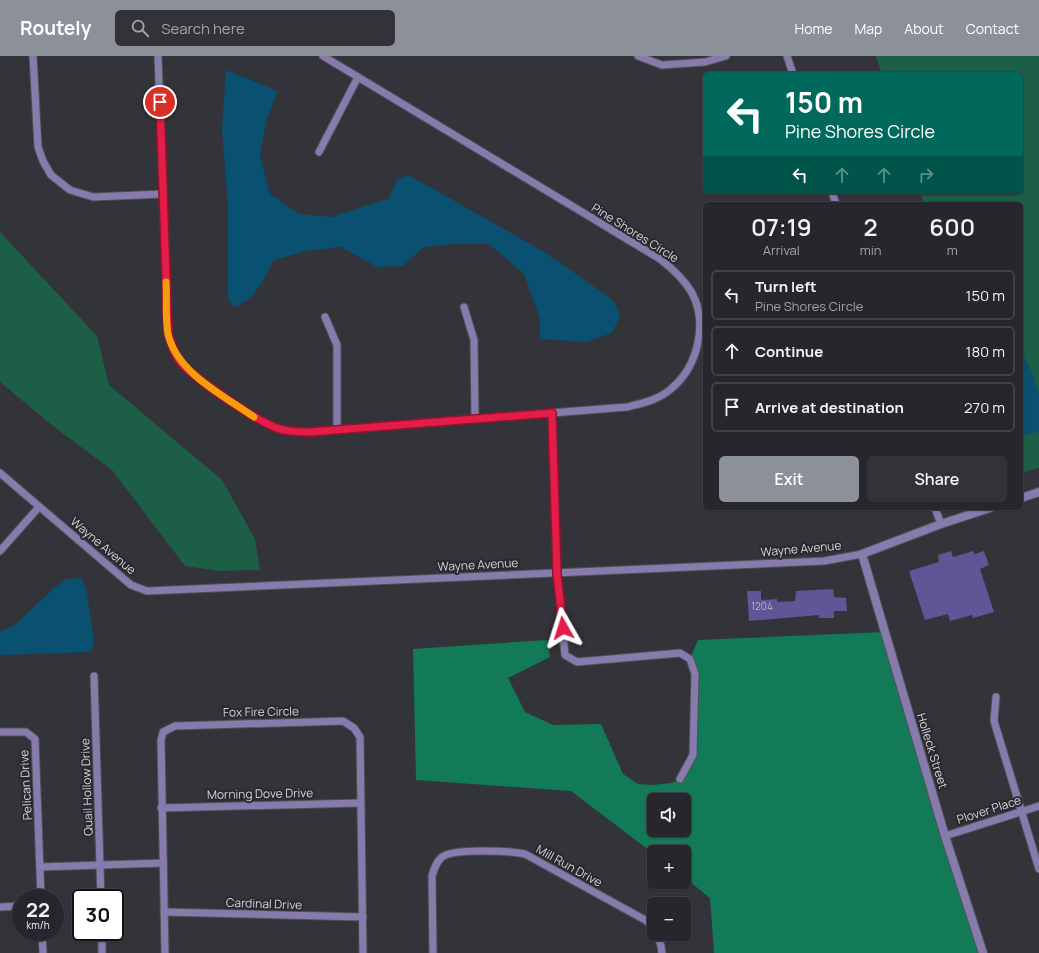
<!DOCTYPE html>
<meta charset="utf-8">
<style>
body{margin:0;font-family:Manrope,sans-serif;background:#323238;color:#f1f3f6;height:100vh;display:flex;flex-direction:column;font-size:15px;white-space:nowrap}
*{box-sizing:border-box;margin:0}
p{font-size:13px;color:#a4a5a9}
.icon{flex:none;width:22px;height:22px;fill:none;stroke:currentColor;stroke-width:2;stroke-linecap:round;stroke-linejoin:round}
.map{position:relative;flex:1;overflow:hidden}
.panel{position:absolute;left:703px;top:146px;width:320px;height:308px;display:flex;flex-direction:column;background:#26262c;border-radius:6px;box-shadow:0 1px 3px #0004,0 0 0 1px #424348}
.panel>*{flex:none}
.guide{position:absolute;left:703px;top:16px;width:320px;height:122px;border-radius:6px;box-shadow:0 1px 3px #0004,0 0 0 1px #424348;background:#00695c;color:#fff;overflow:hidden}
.buttons{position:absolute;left:647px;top:737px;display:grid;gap:8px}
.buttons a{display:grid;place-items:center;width:44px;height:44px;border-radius:6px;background:#26262c;box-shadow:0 1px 3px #0004,0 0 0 1px #424348;font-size:20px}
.speed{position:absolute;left:12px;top:833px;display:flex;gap:8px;font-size:20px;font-weight:700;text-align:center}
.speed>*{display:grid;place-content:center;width:52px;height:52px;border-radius:50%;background:#26262c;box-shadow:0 1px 3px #0004,0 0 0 1px #424348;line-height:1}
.speed small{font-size:10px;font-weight:400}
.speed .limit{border:2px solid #111;border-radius:6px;background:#fff;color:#111}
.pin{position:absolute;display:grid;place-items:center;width:34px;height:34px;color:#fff;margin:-17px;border:2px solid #fff;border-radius:50%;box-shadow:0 1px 4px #0007}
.me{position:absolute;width:44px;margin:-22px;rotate:354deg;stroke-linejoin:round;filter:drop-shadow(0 0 3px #0008)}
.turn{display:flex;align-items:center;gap:14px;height:84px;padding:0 16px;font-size:18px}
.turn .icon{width:52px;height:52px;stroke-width:2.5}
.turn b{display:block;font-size:28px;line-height:34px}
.lanes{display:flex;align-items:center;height:38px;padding:0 16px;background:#0003;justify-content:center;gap:20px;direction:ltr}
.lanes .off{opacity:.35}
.eta{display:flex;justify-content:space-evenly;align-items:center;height:68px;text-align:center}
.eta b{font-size:24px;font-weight:600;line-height:28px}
.button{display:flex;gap:8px;margin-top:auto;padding:8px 16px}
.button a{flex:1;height:46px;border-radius:6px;background:#8c9099;color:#fff;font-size:16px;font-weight:600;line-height:46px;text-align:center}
.button a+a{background:#323238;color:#f1f3f6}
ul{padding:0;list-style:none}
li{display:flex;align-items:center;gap:12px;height:50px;margin:0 8px 6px;padding:0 8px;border:2px solid #424348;border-radius:6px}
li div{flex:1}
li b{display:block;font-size:15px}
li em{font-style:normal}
header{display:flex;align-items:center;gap:24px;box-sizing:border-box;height:56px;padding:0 20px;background:#8c9099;color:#fff}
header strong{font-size:19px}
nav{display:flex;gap:22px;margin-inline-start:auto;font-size:14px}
.search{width:280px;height:36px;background:#323238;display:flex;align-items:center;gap:10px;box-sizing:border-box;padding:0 14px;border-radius:6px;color:#a4a5a9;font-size:15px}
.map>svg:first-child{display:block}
.green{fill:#1c5f46}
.forest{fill:#127a57;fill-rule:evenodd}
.water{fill:#095071}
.building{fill:#5f5597}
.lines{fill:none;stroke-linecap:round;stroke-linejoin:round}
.minor-casing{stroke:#505056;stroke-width:9}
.tertiary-casing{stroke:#505056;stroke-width:10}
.minor{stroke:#867bac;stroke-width:7}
.tertiary{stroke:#867bac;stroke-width:8}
.route-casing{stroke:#92132f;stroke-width:10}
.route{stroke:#e11d48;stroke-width:7}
.slow{stroke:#f59e0b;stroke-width:7}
.labels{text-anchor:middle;stroke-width:4;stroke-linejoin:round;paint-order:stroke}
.number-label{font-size:10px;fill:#b7b4c8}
.street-label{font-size:12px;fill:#d4d4d8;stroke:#292930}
</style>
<header>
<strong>Routely</strong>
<div class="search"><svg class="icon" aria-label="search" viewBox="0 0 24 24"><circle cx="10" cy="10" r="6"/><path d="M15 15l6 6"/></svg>Search here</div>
<nav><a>Home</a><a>Map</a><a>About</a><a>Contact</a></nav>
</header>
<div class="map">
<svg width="1039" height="897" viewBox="0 0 1039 897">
<rect width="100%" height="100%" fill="#33333a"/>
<g class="green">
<path d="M876,0h163v412l-18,5v-269h-97l-4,-12h101v-118h-139z"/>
<path d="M0,176l97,104 12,49 113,95 33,59 5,31 -41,1 -34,-5 -73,-96 -59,-44 -53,-44z"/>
</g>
<path class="forest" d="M885,576l99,321h-270l-4,-55 -26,-21v-25h-30v2l-83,-63 -155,-11 -3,-131 134,-9 3,17 -42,21 17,34 28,13 48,-1 22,50 15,10 14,1 20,-2 8,-4 13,-24 2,-81 -5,-15 8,-19zM654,744h30v30h-30z"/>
<g class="water">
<path d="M226,14l52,21 -11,27 -7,37 10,39 29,20 33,3 57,-19 8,-18 12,-5 137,78 67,47 7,16 -8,17 -26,9 -46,-3v-20l-16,-45 -35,-30h-35l-30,3 -22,19 -25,1 -36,-20 -35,4 -32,9c-10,18 -18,40 -40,47l-6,-8v-95l-6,-74z"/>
<path d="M1021,294l12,25 6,18v39l-18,3z"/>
<path d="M81,522l5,9 8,54 -3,11 -91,3v-23l16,-8 38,-36 12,-9z"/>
</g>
<g class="building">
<path d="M951,495l2,6 20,-6 2,3 9,-3 5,14 -9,4 14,43 -21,6 -1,-3 -22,6 -2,-7 -23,6 -16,-49 30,-9 -1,-7z"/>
<path d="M833,533l1,8 12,1 1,13h-13v7h-15v-3l-70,6 -2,-30h14v9l16,-1v3l18,-1 1,-10z"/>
</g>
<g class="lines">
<g class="minor-casing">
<g id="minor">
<path d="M33,0l5,91 5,14 8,14 19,15 23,7 70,-3"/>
<path d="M158,0l10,277c3,10 5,20 12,28 13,16 80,63 100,68 10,3 20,3 30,3l317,-25c16,-4 32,-7 45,-19 26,-22 36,-65 20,-95 -8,-14 -19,-24 -32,-34l-337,-203"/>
<path d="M638,0l24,9 43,-3 21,-6"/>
<path d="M787,0l6,18"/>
<path d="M319,96l39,-75"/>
<path d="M832,136l4,12"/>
<path d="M464,251l10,33 1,78"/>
<path d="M325,261l12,28v84"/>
<path d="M552,357l5,161 8,81 12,7 103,-9 10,6 5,15 -2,81 -13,24"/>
<path d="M0,417l131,112 16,6 677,-30 38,-7"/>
<path d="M935,452l6,16"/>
<path d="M0,495l39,-44"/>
<path d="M94,620l7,222"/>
<path d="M996,641l-2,24 45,148"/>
<path d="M0,676h26l9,7 6,159"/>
<path d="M161,752l199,-5"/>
<path d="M945,780l94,-30"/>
<path d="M40,811l123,-4"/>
<path d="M0,851l21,-1"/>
<path d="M164,856l199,5"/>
<path d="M42,876l1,21"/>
<path d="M102,876v21"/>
<path d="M657,878l4,12 1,7"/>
<path d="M165,897l-4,-213 2,-8 12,-6 168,-5 11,7 6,9 3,216"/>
<path d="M433,897l-1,-77c2,-7 4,-14 10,-19 12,-9 68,-6 83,-3l122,67 7,10"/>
</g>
</g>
<g class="tertiary-casing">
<g id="tertiary">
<path d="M1021,442l18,-6"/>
<path d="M983,897l-38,-117 -83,-282 79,-30 49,-16"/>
</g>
</g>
<use href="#minor" class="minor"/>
<use href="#tertiary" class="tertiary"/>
</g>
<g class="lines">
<g class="route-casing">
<path id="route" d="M160,46l8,231c3,10 5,19 12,28 12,16 80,63 100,68 10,3 20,3 30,3l242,-19 5,161 6,54"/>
</g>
<use href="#route" class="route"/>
<path class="slow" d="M166,226c1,17 -1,36 2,52 9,39 55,61 86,83"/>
</g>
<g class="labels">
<g class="number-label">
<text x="762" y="554">1204</text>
</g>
<g class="street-label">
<text transform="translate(635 177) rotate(32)" y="4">Pine Shores Circle</text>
<text transform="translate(103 490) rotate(40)" y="4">Wayne Avenue</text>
<text transform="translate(801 493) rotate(-5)" y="4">Wayne Avenue</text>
<text transform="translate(478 509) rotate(-3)" y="4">Wayne Avenue</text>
<text transform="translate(261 656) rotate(-1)" y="4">Fox Fire Circle</text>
<text transform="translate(932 695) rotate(73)" y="4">Holleck Street</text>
<text transform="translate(26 729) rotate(-93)" y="4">Pelican Drive</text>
<text transform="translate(87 731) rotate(-92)" y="4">Quail Hollow Drive</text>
<text transform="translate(260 738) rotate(-1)" y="4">Morning Dove Drive</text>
<text transform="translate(989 754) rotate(-18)" y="4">Plover Place</text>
<text transform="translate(569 810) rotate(29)" y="4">Mill Run Drive</text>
<text transform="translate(264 848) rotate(2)" y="4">Cardinal Drive</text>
</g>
</g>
</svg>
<div class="buttons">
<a><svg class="icon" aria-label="sound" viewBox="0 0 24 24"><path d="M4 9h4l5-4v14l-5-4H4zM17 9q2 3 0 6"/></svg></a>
<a>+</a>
<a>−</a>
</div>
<div class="speed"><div>22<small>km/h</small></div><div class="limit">30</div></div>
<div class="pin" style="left:160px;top:46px;background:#d93025"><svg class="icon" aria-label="arrive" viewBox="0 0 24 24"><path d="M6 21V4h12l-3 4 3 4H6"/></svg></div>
<svg class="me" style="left:563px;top:572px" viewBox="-20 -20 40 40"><path d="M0-17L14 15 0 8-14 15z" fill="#e11d48" stroke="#fff" stroke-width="4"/></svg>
<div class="guide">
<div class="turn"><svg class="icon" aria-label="left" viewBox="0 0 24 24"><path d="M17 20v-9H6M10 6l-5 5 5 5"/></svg><div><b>150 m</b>Pine Shores Circle</div></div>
<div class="lanes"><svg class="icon" aria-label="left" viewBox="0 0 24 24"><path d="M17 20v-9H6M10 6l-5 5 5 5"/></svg><svg class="icon off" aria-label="ahead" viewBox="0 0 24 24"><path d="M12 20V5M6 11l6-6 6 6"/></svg><svg class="icon off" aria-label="ahead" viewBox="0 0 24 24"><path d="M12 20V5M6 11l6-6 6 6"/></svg><svg class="icon off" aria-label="right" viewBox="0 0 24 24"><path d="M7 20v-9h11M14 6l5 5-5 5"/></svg></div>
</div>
<section class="panel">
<div class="eta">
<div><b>07:19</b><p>Arrival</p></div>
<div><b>2</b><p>min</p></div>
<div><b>600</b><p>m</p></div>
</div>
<ul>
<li><svg class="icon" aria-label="left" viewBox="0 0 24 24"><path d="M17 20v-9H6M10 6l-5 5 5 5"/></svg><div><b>Turn left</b><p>Pine Shores Circle</p></div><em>150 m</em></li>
<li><svg class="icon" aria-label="ahead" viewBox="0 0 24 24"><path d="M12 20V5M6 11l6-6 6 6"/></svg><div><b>Continue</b></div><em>180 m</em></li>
<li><svg class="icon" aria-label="arrive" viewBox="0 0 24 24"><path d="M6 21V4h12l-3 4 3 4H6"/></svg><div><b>Arrive at destination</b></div><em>270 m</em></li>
</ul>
<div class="button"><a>Exit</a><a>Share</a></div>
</section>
</div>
